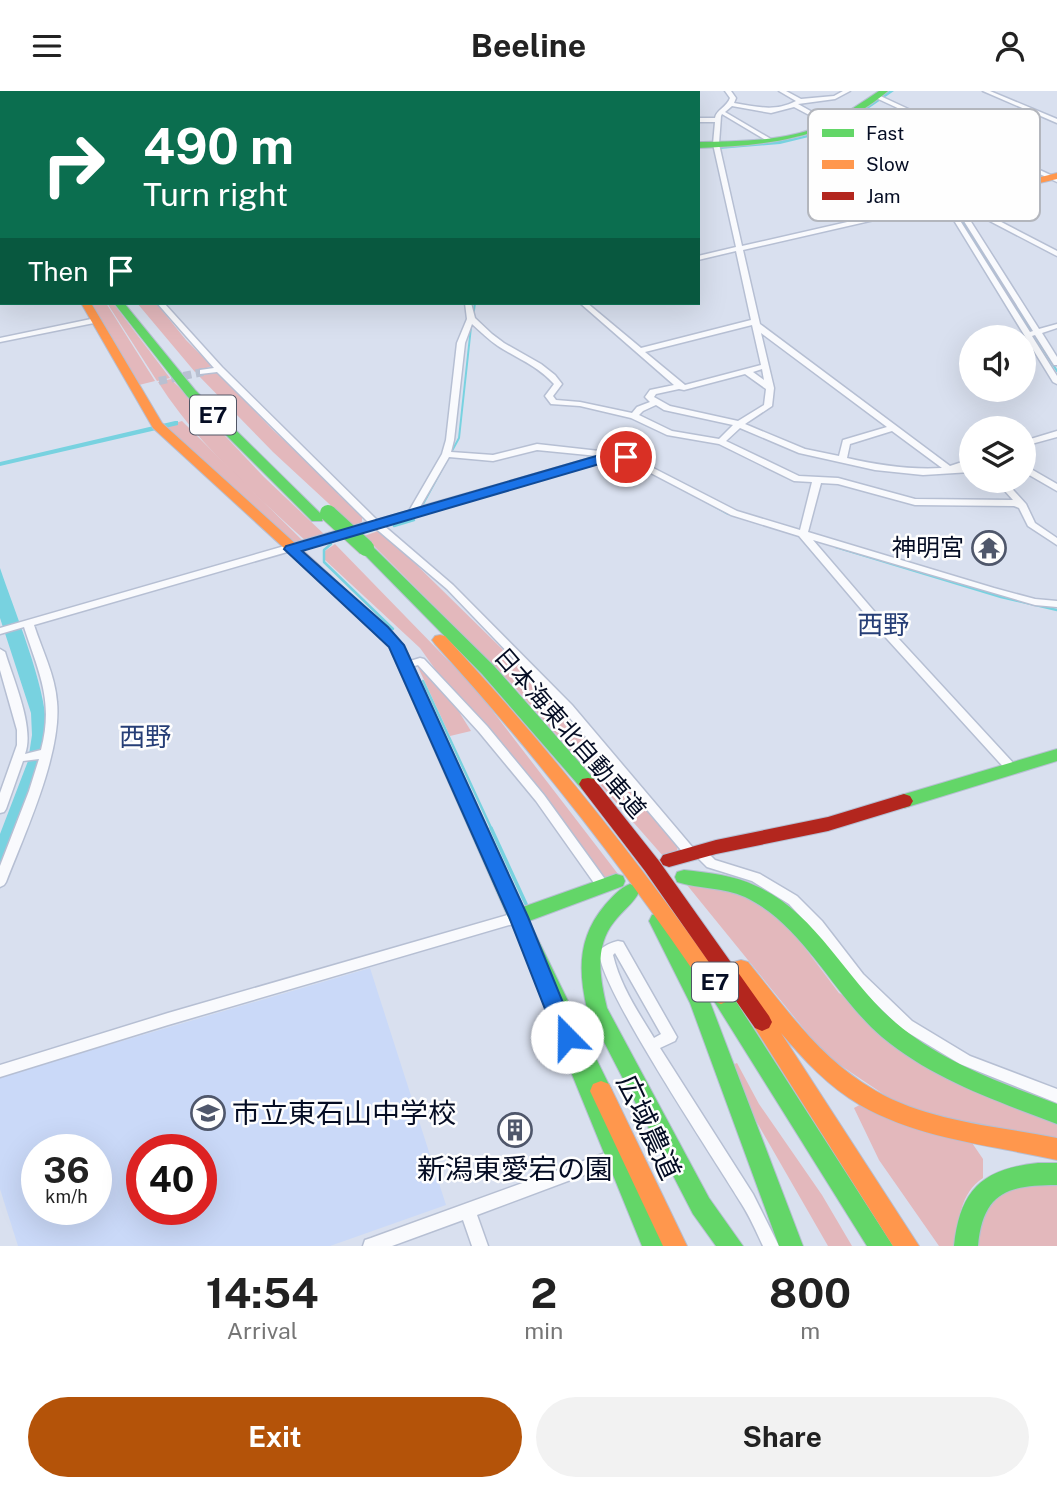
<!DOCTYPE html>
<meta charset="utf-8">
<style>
body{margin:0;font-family:"Public Sans","Noto Sans JP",sans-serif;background:#f2f2f2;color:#222;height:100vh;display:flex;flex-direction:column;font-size:26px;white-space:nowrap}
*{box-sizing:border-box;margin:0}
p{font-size:23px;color:#767676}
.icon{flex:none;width:38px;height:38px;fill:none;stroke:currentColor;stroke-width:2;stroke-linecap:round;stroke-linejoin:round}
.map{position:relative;height:1155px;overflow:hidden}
.details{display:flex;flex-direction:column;background:#fff;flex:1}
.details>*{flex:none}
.top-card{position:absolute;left:0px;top:0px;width:700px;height:214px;box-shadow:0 7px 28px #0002;background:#0b6e4f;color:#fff;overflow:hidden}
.buttons{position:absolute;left:959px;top:234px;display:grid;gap:14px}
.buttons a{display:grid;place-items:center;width:77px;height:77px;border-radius:50%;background:#fff;box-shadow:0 7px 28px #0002;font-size:35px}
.speed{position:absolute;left:21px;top:1043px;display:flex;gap:14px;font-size:35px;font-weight:700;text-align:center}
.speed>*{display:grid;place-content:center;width:91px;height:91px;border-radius:50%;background:#fff;box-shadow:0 7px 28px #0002;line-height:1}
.speed small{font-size:18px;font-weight:400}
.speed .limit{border:10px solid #d22;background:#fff;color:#111}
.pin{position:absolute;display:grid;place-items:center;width:60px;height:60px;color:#fff;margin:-30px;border:4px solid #fff;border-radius:50%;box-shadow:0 2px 7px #0007}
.me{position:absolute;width:77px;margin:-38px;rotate:338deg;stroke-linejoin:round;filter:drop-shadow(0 0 5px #0008)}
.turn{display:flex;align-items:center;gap:24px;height:147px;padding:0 28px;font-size:32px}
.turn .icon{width:91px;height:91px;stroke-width:2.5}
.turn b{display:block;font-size:49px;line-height:60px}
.then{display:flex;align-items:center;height:66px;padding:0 28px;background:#0003;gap:14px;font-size:26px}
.eta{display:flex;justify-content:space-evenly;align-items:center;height:119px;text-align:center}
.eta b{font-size:42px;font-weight:700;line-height:49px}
.primary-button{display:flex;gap:14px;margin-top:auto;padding:14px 28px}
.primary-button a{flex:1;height:80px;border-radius:42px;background:#b45309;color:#fff;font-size:28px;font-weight:700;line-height:80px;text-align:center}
.primary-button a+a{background:#f2f2f2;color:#222}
header{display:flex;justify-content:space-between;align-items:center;height:91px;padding:0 28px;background:#fff;font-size:32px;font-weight:700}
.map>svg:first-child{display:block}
.built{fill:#cad9f8;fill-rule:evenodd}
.green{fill:#e3b8bc}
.water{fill:#78d2e0}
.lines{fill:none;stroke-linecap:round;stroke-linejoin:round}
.stream-far2{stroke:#78d2e0;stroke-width:2}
.stream-far1{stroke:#78d2e0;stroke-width:2.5}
.stream{stroke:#78d2e0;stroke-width:3.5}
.canal{fill:#78d2e0;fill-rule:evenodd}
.street-tunnel{stroke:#b9c0d1;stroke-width:8;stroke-dasharray:8 4.5;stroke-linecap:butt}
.street-casing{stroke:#b6bfd3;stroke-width:3}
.fast-casing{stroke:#b6bfd3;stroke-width:2}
.slow-casing{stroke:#b6bfd3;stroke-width:2}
.jam-casing{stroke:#b6bfd3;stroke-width:2}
.street{fill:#f9fafd;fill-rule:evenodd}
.fast{fill:#63d668;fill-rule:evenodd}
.slow{fill:#ff974d;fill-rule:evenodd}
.jam{fill:#b3261e;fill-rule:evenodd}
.fast-bridge-casing{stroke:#bbbfc9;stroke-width:18;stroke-linecap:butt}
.fast-bridge{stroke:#63d668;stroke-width:16}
.route{fill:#1a73e8;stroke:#114b97;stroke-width:2}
.labels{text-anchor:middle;stroke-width:5;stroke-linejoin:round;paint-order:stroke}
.shield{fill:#fefefe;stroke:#505565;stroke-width:2}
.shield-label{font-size:23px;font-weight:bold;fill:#050d24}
.poi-label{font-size:24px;fill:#050d24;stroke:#fefefe;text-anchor:end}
.street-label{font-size:24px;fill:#050d24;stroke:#fefefe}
.neighbourhood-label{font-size:26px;fill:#263e76;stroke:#fefefe}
.near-poi-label{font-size:28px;fill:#050d24;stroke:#fefefe;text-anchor:start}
.near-street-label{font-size:28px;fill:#050d24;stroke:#fefefe}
.key{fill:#fefefe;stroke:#b3b6bd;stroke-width:2}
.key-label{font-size:19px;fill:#050d24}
</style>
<header><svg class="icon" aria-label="menu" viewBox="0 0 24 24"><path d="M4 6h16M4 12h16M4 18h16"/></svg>Beeline<svg class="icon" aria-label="person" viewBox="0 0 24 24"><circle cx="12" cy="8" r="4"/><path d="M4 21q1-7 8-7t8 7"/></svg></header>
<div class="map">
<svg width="1057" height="1155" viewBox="0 0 1057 1155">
<rect width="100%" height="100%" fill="#d9e0ef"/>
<path class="built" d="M370,877l76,237 -116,41h-312l-18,-57v-112zM37,1059h59v59h-59zM142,1059h59v59h-59z"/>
<g class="green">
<path d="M90,212h16l49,78 -16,4z"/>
<path d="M107,212h6l57,75 -13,3z"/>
<path d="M137,212h19l30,37 26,26 -17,6z"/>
<path d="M203,281l15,1 56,58 64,59v4l24,22v6l-9,4 -80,-74 -77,-79z"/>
<path d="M171,288l93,98 62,59 -19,6c-53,-48 -111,-100 -149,-160z"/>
<path d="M182,330l122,121 -9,2 -132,-117z"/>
<path d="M381,439l168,165 129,151 -2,8 -13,2 -152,-173 -147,-147z"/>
<path d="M335,453l140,144 143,186 -11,5 -6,-2 -156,-194 -25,-35 -96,-89 1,-8z"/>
<path d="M417,574l34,34 20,32 -21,5z"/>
<path d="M707,793l50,17 33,27 49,65 218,125v26l-153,-36 -79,-53 -138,-170z"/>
<path d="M737,972l22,41 63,91 30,51h-24l-80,-139 -16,-42z"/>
<path d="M865,1011l103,35 15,22v19c-23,15 -25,43 -26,68h-18l-60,-86 -25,-52z"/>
<path d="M1057,1093v62h-79c2,-20 9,-55 34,-60 14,-3 30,-1 45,-2z"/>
</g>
<path class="water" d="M0,477c14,42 46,118 46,159 -1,45 -30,100 -46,142v-35l28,-73 4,-26 -1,-22 -31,-95z"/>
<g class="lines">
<g class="stream-far2">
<path d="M951,107l96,-22"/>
<path d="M950,110l107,170"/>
<path d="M473,226l2,-14"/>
<path d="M581,363l17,3"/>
<path d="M608,368l41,12"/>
<path d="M492,369l17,-3"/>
<path d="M692,403l36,20"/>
<path d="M422,415l37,-68 12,-111"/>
</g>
<g class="stream-far1">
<path d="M725,421l4,2"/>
<path d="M394,435l20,-6"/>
<path d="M331,453l-7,6v12l69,67"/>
<path d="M836,456l165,50 56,13"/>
<path d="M423,590l69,149"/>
</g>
<path class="stream" d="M491,737l35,76"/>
<g class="canal">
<path d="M889,0h5l-41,28 -28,14 118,62v2h-4l-118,-63 -41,10 -60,5 -3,-2 3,-2c38,-2 78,-3 113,-19 20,-9 38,-23 56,-35z"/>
<path d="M175,330h3v4l-178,41v-4z"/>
</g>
<path class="street-tunnel" d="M159,290l44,-9"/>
<g class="street-casing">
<g id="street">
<path d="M107,0h6l1,2h-5z"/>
<path d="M442,0h6l1,2h-5z"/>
<path d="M469,0h6l1,2h-5z"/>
<path d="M505,0h11l-4,2h-11z"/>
<path d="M526,0h6l1,2h-5z"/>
<path d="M562,0h12l-4,2h-12z"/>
<path d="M629,0h12l-4,2h-12z"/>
<path d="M650,0h7l-2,2h-6z"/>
<path d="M725,0h6l5,7 -2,5c25,4 40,9 62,-2l-17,-10h7l15,8 33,-3 9,-5h7l-15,8 -37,5 34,19v2l-2,1 -36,-19 -23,6 -39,-7 -7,6 46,27 1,1 -3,2 -47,-28 -1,2 -2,28 23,102 206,-47 -131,-69v-2l2,-1 238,124v5l-2,-1 -94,-49 78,123 18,-5v4l-15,5 15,24v8h-3l-19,-30 -3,1 25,40v8l-4,-2 -109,-178 -201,46 17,74 190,142 21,-7v6l-6,2 6,-1v6l-48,3 -48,-5 -76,-17 -59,-25 -14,13 73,35 39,2 77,21 98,1 -17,-19h9l21,23 9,19 22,15v7l-29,-19 -9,-18 -5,-2 -99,-1 -77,-21 -17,-1 -13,49 186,56 41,11 22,2v6l-22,-2 -222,-65 73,85 130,141 2,3 -2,3h-8l-130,-143 -79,-93 -68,-21 -107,-56 -12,-1 -196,56 -2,3h-6l-26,7 71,61 119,120 122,144 5,-3 4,2 12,12 45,14 37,22 25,25 41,53 49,47 58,35 87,33v14l-97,-39 -58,-35 -49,-47 -41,-53 -23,-25 -37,-23 -45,-14 -12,-12 -5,3 -4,-2 -122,-145 -117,-122 -73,-62 -340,98c8,25 21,50 23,77 5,51 -32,131 -51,180l-2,3 -4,2v-21l29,-75 10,-32 -16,2 -17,48 -2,3 -4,1v-20l17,-48v-15l-17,-60v-21l5,3c8,27 30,76 20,102l16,-4c13,-49 -2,-77 -17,-123l-24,7v-6l368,-106 -151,-150 -17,2v-4l14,-2 -57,-65h7l58,64 155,153 32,-9 33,-57 4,-14 11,-97 10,-24 -2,-16h6l4,15 17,16 12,9 37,21 14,11 7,9 -9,12 3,4 24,2 52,11 5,-6 13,-5 -5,-5 5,-7 24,-5 -94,-82h7l54,45 110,-28 -15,-69 -38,9v-4l38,-9 -23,-103 2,-22h-17v-4h17c1,-8 12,-11 15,-20zM952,111l81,129 -3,1 -81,-129zM472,233c9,8 17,16 26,22 20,13 40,20 56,38l-9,12 6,8 29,2 51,12 36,17 52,9 75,37 18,1 -12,48 -63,-19 -111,-57 -89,-10 -44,11 -42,-3 3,-12 11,-97zM752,234l9,40 -76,20 -40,-33zM761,242l126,94 -44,13 -4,16 -34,-7 -60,-25 27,-18 2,-18zM762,278l2,11 -11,-8zM745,283l21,15 -2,16 -26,16 -68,-15 -16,-9 2,-3 23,-5 5,1zM656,314l8,5 69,15 -14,14 -47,-8 -33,-16 4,-4zM892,340l50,37c-32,2 -64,-3 -95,-10l3,-14zM537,359l61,6 -178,51 29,-50 44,4z"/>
<path d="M983,0h7l67,28v4z"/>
<path d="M876,3l181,84v4l-183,-85z"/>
<rect x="0" y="40" width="2" height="4"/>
<rect x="0" y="61" width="2" height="4"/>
<path d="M96,227l4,2 -1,2 -99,20v-4z"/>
<path d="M1057,340v6l-33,9v-5z"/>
<path d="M1024,374l33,19v7l-33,-19z"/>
<path d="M420,567l4,1 63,67 57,69 63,87 2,4 -2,4 -4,1 -4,-1 -63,-89 -57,-69 -61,-67 -14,4 -5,-3 1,-2z"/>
<path d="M518,821l5,1 1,4 -1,4 -355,104 -168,52v-12l168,-52z"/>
<path d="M618,850l5,1 54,95 -2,4 -15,7 93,146 26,52h-16c-7,-15 -13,-29 -22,-43 -20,-34 -149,-226 -141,-252 2,-5 13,-9 18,-10zM615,862l46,81 -7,4c-16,-26 -34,-53 -41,-83z"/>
<path d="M619,1057l5,2 2,5 -2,5 -147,55 11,31h-16l-9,-26 -71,26h-29l2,-6 6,-2z"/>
</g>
</g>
<g class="fast-casing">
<g id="fast">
<path d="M54,0h8l-9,2z"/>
<path d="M72,0h8l1,2h-8z"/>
<path d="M94,0h8l2,2h-9z"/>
<path d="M380,0h8l2,2h-9z"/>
<path d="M879,0h9c-55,47 -120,55 -190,57v-6c43,-1 90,0 129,-19 19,-9 35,-21 52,-32z"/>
<path d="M0,18h2l-2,7z"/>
<path d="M114,212h10l71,87 127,125 2,3 -2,3h-10l-125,-125z"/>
<path d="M366,453l5,1 123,121 100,113 3,5 -3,5h-12l-100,-115 -121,-123 -2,-3z"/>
<path d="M325,483l5,1 74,70 119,262 93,-33 7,2 2,5 -2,5 -94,35 83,170 -3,7 -5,2 62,146h-24l-82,-201 5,-7 -57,-121 -119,-270 -69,-66 -2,-3z"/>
<path d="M1057,658v12l-153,47 -6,-2 -3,-5 3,-5z"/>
<path d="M684,779c25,3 50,5 72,16 61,27 91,96 140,137 46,39 105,60 161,81v20c-60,-23 -125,-45 -175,-87 -49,-42 -78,-112 -137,-140 -22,-10 -46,-8 -68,-15l-2,-5 2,-5z"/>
<path d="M630,793l7,3 2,5c-5,11 -17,19 -25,30 -20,25 -14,57 -7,86l102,190 34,48h-27l-23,-32 -106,-205c-9,-39 -9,-72 18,-104 7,-8 15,-17 25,-21z"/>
<path d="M659,822l7,2 44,87 93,244h-24l-89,-243 -41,-82 3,-6z"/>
<path d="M721,895l7,3 165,257h-26l-153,-245 -3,-6 3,-6z"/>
<path d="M1038,1072h19v22c-49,0 -74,7 -79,61h-24c6,-56 28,-77 84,-83z"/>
</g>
</g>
<g class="slow-casing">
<g id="slow">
<path d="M1057,82v6l-103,24 -5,-3z"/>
<path d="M2,124v6l-2,1v-6z"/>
<path d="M81,212h10l71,120 168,152 2,3 -2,3h-10l-167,-153z"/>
<path d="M440,544l5,1c103,111 197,229 283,353l3,6 -3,6 -7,3 -7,-3c-85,-126 -177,-245 -279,-357l-3,-4 3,-4z"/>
<path d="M741,869l7,2c38,47 74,99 128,129 54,31 121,35 181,47v22c-66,-15 -138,-21 -197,-55 -31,-18 -56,-45 -79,-72l138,213h-26l-138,-218 -3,-6 3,-6 11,-2 -35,-46 3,-6z"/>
<path d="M601,990l8,3 78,162h-24l-73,-155 3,-7z"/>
</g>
</g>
<g class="jam-casing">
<g id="jam">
<path d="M24,0h8l-10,2z"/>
<path d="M0,34l2,1v5h-2z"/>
<path d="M588,687l6,1 65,82 110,155 3,6 -3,6 -7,3 -7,-3 -110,-157 -63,-82 -3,-5 3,-5z"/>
<path d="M904,703l6,2 3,5 -3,5 -82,25 -112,23 -47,13 -6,-2 -3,-5 3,-5 53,-15 112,-23z"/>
</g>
</g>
<use href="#street" class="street"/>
<use href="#fast" class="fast"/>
<use href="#slow" class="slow"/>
<use href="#jam" class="jam"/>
<g class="fast-bridge-casing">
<path id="fast-bridge" d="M328,422l38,35"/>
</g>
<use href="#fast-bridge" class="fast-bridge"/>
</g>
<path class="route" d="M610,361l16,1 6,4 -6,4 -13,-1 -311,91 86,76 16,18 124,272 49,120 -3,6 -7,3 -8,-3 -3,-6 -47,-120 -120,-270 -105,-98 2,-3z"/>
<defs>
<g id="temple-ring" transform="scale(1.75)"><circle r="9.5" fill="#fefefe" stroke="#4f576b" stroke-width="1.5"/><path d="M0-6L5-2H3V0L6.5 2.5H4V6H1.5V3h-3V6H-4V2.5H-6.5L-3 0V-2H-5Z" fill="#4f576b"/></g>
<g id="school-ring" transform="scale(1.75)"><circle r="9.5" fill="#fefefe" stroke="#4f576b" stroke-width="1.5"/><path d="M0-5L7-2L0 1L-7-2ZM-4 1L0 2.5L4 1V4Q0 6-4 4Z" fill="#4f576b"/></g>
<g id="building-ring" transform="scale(1.75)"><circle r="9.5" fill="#fefefe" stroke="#4f576b" stroke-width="1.5"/><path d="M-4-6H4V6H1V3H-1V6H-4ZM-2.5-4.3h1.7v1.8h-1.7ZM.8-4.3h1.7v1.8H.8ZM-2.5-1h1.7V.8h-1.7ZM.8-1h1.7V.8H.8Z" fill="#4f576b"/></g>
</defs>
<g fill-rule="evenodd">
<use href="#temple-ring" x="989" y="457"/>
<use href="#school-ring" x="208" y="1022"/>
<use href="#building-ring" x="515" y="1039"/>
</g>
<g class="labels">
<g class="shield">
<rect x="190" y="304.5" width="46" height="39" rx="5"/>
<rect x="692" y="871.5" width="46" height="39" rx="5"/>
</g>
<g class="shield-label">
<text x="213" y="332">E7</text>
<text x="715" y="899">E7</text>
</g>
<g class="poi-label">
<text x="964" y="465">神明宮</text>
</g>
<g class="street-label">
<text transform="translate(570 642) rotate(49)" y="8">日本海東北自動車道</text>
</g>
<g class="neighbourhood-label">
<text x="883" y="543">西野</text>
<text x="145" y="655">西野</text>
</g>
<g class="near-poi-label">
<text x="232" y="1032">市立東石山中学校</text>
<text x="515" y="1088" text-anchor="middle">新潟東愛宕の園</text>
</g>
<g class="near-street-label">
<text transform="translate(649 1036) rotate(65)" y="10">広域農道</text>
</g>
</g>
<rect x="808" y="18" width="232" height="112" rx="10" class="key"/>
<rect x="822" y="38" width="32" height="8" fill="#63d668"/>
<rect x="822" y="69" width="32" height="9" fill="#ff974d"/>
<rect x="822" y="101" width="32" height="8" fill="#b3261e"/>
<g class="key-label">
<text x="866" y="49">Fast</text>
<text x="866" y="80">Slow</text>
<text x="866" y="112">Jam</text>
</g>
</svg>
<div class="buttons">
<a><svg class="icon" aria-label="sound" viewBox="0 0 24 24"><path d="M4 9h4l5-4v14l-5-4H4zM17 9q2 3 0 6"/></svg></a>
<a><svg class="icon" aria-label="layers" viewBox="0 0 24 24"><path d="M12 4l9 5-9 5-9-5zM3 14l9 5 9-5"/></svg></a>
</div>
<div class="speed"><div>36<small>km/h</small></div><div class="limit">40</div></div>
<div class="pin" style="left:626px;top:366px;background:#d93025"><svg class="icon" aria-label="arrive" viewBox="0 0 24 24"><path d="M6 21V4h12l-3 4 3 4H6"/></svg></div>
<svg class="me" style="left:567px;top:946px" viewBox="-20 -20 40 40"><circle r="19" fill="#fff"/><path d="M0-13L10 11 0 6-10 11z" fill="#1a73e8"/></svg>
<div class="top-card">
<div class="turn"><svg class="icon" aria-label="right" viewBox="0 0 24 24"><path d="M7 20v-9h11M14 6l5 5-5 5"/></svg><div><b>490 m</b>Turn right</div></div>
<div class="then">Then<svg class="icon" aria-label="arrive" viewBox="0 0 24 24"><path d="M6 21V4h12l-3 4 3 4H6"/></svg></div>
</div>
</div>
<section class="details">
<div class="eta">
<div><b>14:54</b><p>Arrival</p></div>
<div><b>2</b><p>min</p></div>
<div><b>800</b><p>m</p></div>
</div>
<div class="primary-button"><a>Exit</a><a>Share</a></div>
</section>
